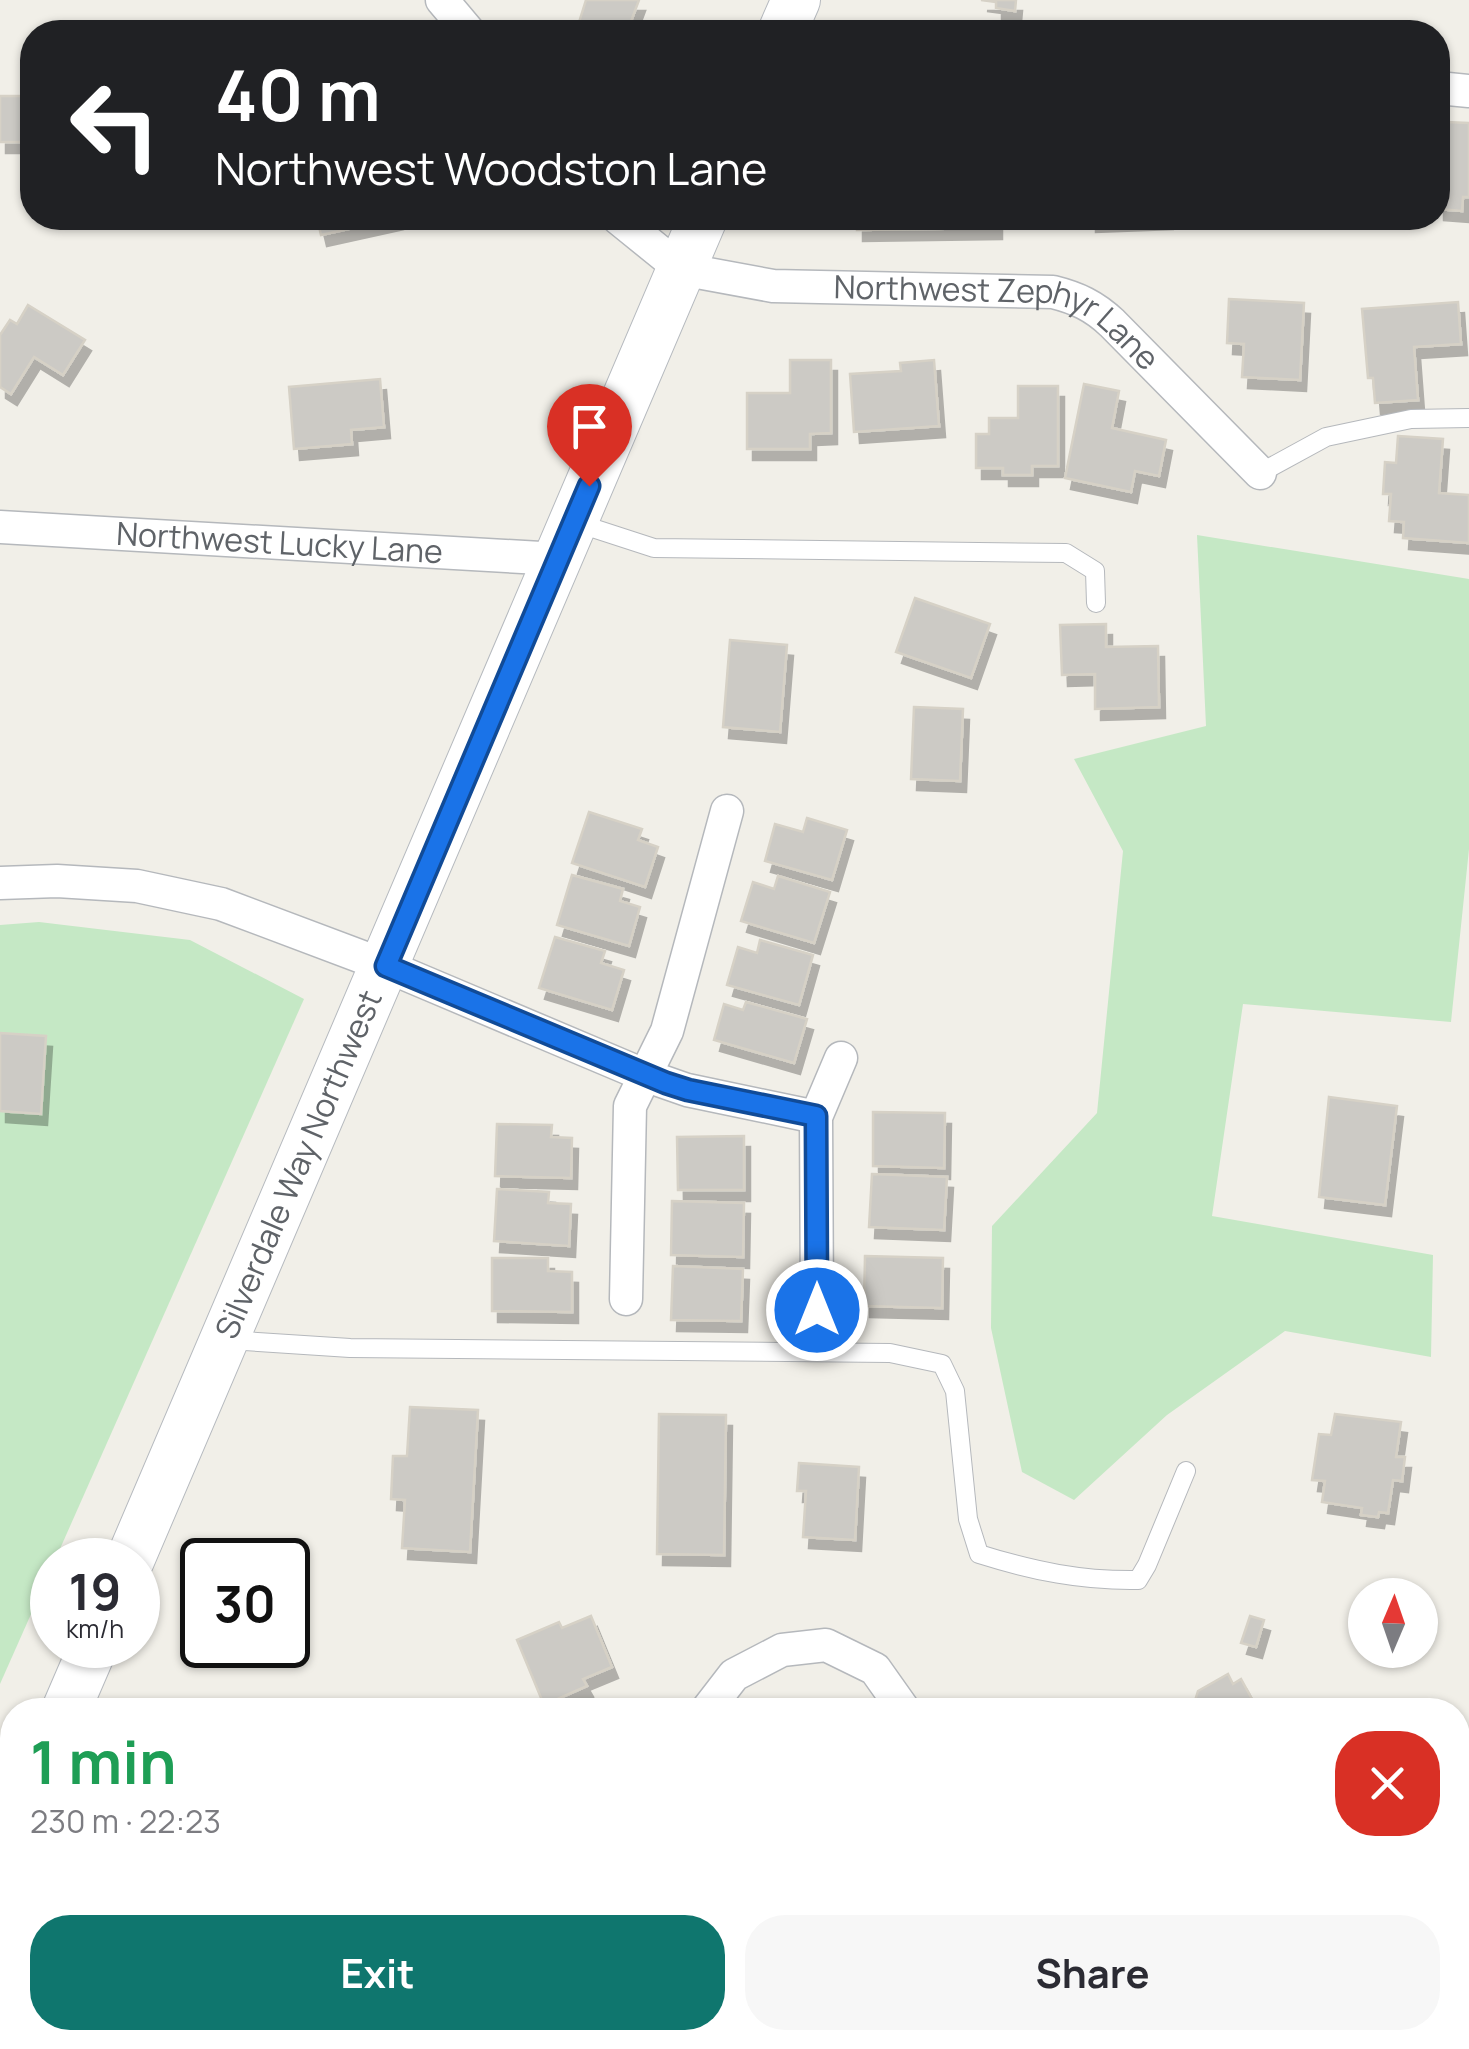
<!DOCTYPE html>
<meta charset="utf-8">
<style>
body{margin:0;font-family:Manrope,sans-serif;background:#f7f7f7;color:#2b2b33;height:100vh;display:flex;flex-direction:column;font-size:38px;white-space:nowrap}
*{box-sizing:border-box;margin:0}
p{font-size:32px;color:#7c7c81}
.icon{flex:none;width:55px;height:55px;fill:none;stroke:currentColor;stroke-width:2;stroke-linecap:round;stroke-linejoin:round}
.map{position:relative;flex:1;overflow:hidden}
.panel{position:absolute;left:0px;top:1698px;width:1470px;height:352px;display:flex;flex-direction:column;background:#fff;border-radius:40px 40px 0 0;box-shadow:0 2px 8px #0004}
.panel>*{flex:none}
.hud{position:absolute;left:20px;top:20px;width:1430px;height:210px;border-radius:40px;box-shadow:0 2px 8px #0004;background:#202124;color:#fff;overflow:hidden}
.needle{width:65px;rotate:2deg}
.controls{position:absolute;left:1348px;top:1578px;display:grid;gap:20px}
.controls a{display:grid;place-items:center;width:90px;height:90px;border-radius:50%;background:#fff;box-shadow:0 2px 8px #0004;font-size:50px}
.speed{position:absolute;left:30px;top:1538px;display:flex;gap:20px;font-size:50px;font-weight:700;text-align:center}
.speed>*{display:grid;place-content:center;width:130px;height:130px;border-radius:50%;background:#fff;box-shadow:0 2px 8px #0004;line-height:1}
.speed small{font-size:25px;font-weight:400}
.speed .limit{border:5px solid #111;border-radius:15px;background:#fff;color:#111}
.pin{position:absolute;display:grid;place-items:center;width:85px;height:85px;color:#fff;margin:-102px -42px;border-radius:50% 50% 50% 0;rotate:-45deg;box-shadow:0 0 10px #0007}
.pin .icon{rotate:45deg}
.me{position:absolute;width:110px;margin:-55px;rotate:0deg;stroke-linejoin:round;filter:drop-shadow(0 0 8px #0008)}
.turn{display:flex;align-items:center;gap:35px;height:210px;padding:0 30px;font-size:45px}
.turn .icon{width:130px;height:130px;stroke-width:2.5}
.turn b{display:block;font-size:70px;line-height:85px}
.round{display:grid;place-items:center;flex:none;width:105px;height:105px;border-radius:40px;background:#f7f7f7}
.overview{display:flex;align-items:center;justify-content:space-between;height:170px;padding:0 30px}
h1{font-size:60px;font-weight:700;line-height:75px;color:#1e9e55}
.button{display:flex;gap:20px;margin-top:auto;padding:20px 30px}
.button a{flex:1;height:115px;border-radius:40px;background:#0f766e;color:#fff;font-size:40px;font-weight:700;line-height:115px;text-align:center}
.button a+a{background:#f7f7f7;color:#2b2b33}
.map>svg:first-child{display:block}
.green{fill:#c5e8c5}
.building{fill:#cccac5;stroke:#d6d1c6;stroke-width:2.5;filter:url(#shadow)}
.lines{fill:none;stroke-linecap:round;stroke-linejoin:round}
.service-casing{stroke:#b5b8bc;stroke-width:20}
.minor-casing{stroke:#b5b8bc;stroke-width:35}
.secondary-casing{stroke:#b6babf;stroke-width:50}
.service{stroke:#fff;stroke-width:18}
.minor{stroke:#fff;stroke-width:32}
.secondary{stroke:#fff;stroke-width:48}
.route-casing{stroke:#114b97;stroke-width:25}
.route{stroke:#1a73e8;stroke-width:18}
.labels{text-anchor:middle;stroke-width:8;stroke-linejoin:round;paint-order:stroke}
.street-label{font-size:32px;fill:#5f6368;stroke:#fff}
</style>
<div class="map">
<svg width="1469" height="2049" viewBox="0 0 1469 2049">
<defs>
<filter id="shadow"><feDropShadow dx="6" dy="11" stdDeviation="0" flood-color="#0004"/></filter>
</defs>
<rect width="100%" height="100%" fill="#f1efe8"/>
<g class="green">
<path d="M1197,535l272,44v270l-18,173 -208,-18 -31,212 221,39 -2,102 -146,-26 -118,84 -93,85 -52,-28 -31,-144 1,-102 105,-113 26,-262 -49,-92 132,-33z"/>
<path d="M39,922l151,18 114,59 -304,685v-759z"/>
</g>
<g class="building">
<path d="M586,0h53l-12,32h-51z"/>
<path d="M981,0h35l-1,11 -19,-3v-6z"/>
<rect x="0" y="96" width="32" height="46"/>
<path d="M1446,122l23,1v74h-6l-1,14 -24,-2v-56h5z"/>
<path d="M317,218h81l-77,17z"/>
<path d="M857,218h139v10l-139,2z"/>
<path d="M1090,218h78l-78,3z"/>
<path d="M1229,299l75,4 -4,77 -58,-3 2,-33 -17,-1z"/>
<path d="M1458,302l3,42 -47,3 4,53 -43,3 -2,-25h-5l-6,-69z"/>
<path d="M28,305l57,35 -22,35 -29,-18 -23,37 -11,-7v-52l10,-15 7,4z"/>
<path d="M790,360h41v73l-21,1v15h-63v-56h43z"/>
<path d="M934,360l5,66 -85,6 -4,-58 51,-3 -1,-8z"/>
<path d="M380,379l4,48 -33,3 1,14 -58,5 -5,-62z"/>
<path d="M1084,384l35,7 -7,37 54,12 -7,36 -24,-5 -4,21 -66,-14z"/>
<path d="M1018,386h40v80h-26v9h-29v-7h-27v-34h13v-16h29z"/>
<path d="M1398,436l45,3 -4,54 30,2v48l-66,-5 1,-16 -15,-1 2,-27h-8l2,-32 11,1z"/>
<path d="M915,598l75,26 -19,54 -75,-26z"/>
<path d="M1106,624v23l52,-1 1,61 -64,2v-35l-33,1 -2,-50z"/>
<path d="M730,640l57,5 -7,87 -57,-5z"/>
<path d="M914,707l49,2 -3,72 -49,-2z"/>
<path d="M589,812l53,17 -4,11 20,7 -13,40 -73,-24z"/>
<path d="M807,818l40,12 -15,50 -67,-19 10,-37 28,8z"/>
<path d="M572,875l51,14 -3,12 20,6 -11,39 -72,-21z"/>
<path d="M778,876l52,16 -16,51 -73,-22 12,-39 21,7z"/>
<path d="M555,937l50,14 -4,12 23,7 -12,40 -73,-22z"/>
<path d="M760,940l53,15 -14,50 -72,-20 11,-38 19,6z"/>
<path d="M746,1002l61,17 -13,44 -80,-23 10,-36 19,6z"/>
<path d="M0,1033l46,3 -5,78 -41,-3z"/>
<path d="M1329,1097l68,9 -12,99 -66,-8z"/>
<path d="M873,1112l72,1 -1,55 -71,-2z"/>
<path d="M497,1124l55,1 -1,12 21,1 -1,40 -76,-2z"/>
<path d="M744,1136v54h-66l-1,-53z"/>
<path d="M872,1174l75,3 -3,53 -75,-3z"/>
<path d="M497,1189l52,3 -1,11 23,1 -2,42 -75,-5z"/>
<path d="M672,1201l72,2 -1,54 -72,-2z"/>
<path d="M865,1256l78,2 -1,50 -78,-2z"/>
<path d="M492,1258h56v13l24,1v40l-80,-1z"/>
<path d="M673,1266l70,3 -2,52 -70,-1z"/>
<path d="M410,1407l68,3 -8,142 -68,-4 3,-48 -14,-1 2,-43h14z"/>
<path d="M659,1414l67,1 -2,140 -67,-1z"/>
<path d="M1335,1414l66,8 -5,35h9l-3,24 -9,-1 -5,33 -9,-1 -1,5 -17,-2 1,-7 -40,-6 3,-21 -13,-1 7,-46 12,1z"/>
<path d="M799,1463l60,4 -4,73 -52,-3 3,-46h-9z"/>
<path d="M591,1616l21,51 -29,12 4,7 -43,19 -27,-65 42,-18 3,6z"/>
<path d="M1250,1616l14,4 -8,27 -15,-4z"/>
<path d="M1228,1674l5,10 8,-5 17,31h-61l-3,-6 4,-13z"/>
<path d="M266,2038h88l-3,11h-88z"/>
<path d="M681,2038h71l-6,11h-72z"/>
<path d="M981,2038h60l-2,11h-60z"/>
<rect x="1326" y="2038" width="59" height="11"/>
</g>
<g class="lines">
<g class="service-casing">
<g id="service">
<path d="M1260,473l66,-36 85,-18 58,-1"/>
<path d="M574,522l80,26 412,5 29,18 1,32"/>
<path d="M229,1340l121,8 540,5 52,11 13,27 13,128 11,35c54,17 103,27 159,26l9,-15 39,-94"/>
</g>
</g>
<g class="minor-casing">
<g id="minor">
<path d="M442,0l27,32"/>
<path d="M1438,88l31,3"/>
<path id="s1" d="M618,218l63,51 92,17 280,6c24,6 41,14 59,31l148,150"/>
<path id="s2" d="M0,527l558,32"/>
<path d="M0,883l57,-2 80,5 84,18 165,62 258,109 43,15 129,27"/>
<path d="M626,1299l4,-193 37,-75 60,-220"/>
<path d="M817,1310l-1,-193 25,-59"/>
<path d="M707,1710l27,-35 48,-25 44,-5 49,24 29,41"/>
</g>
</g>
<g class="secondary-casing">
<g id="secondary">
<path d="M782,32l14,-32"/>
<path id="s3" d="M130,1560l573,-1342"/>
<path d="M66,1710l28,-65"/>
<path d="M0,1867l12,-29"/>
</g>
</g>
<use href="#service" class="service"/>
<use href="#minor" class="minor"/>
<use href="#secondary" class="secondary"/>
</g>
<g class="lines">
<g class="route-casing">
<path id="route" d="M589,486l-203,480 280,117 22,7 128,26 1,194"/>
</g>
<use href="#route" class="route"/>
</g>
<g class="labels">
<g class="street-label">
<text dy="11" stroke="none"><textPath href="#s1" startOffset="408">Northwest Zephyr Lane</textPath></text>
<text dy="11" stroke="none"><textPath href="#s2" startOffset="280">Northwest Lucky Lane</textPath></text>
<text dy="11" stroke="none"><textPath href="#s3" startOffset="430">Silverdale Way Northwest</textPath></text>
</g>
</g>
</svg>
<div class="controls">
<a><svg class="needle" viewBox="-14 -14 28 28"><path d="M0-13l5 13h-10z" fill="#e53935"/><path d="M0 13l5-13h-10z" fill="#7c7c81"/></svg></a>
</div>
<div class="speed"><div>19<small>km/h</small></div><div class="limit">30</div></div>
<div class="pin" style="left:589px;top:486px;background:#d93025"><svg class="icon" aria-label="arrive" viewBox="0 0 24 24"><path d="M6 21V4h12l-3 4 3 4H6"/></svg></div>
<svg class="me" style="left:817px;top:1310px" viewBox="-20 -20 40 40"><circle r="17" fill="#1a73e8" stroke="#fff" stroke-width="3"/><path d="M0-11L8 9 0 5-8 9z" fill="#fff"/></svg>
<div class="hud">
<div class="turn"><svg class="icon" aria-label="left" viewBox="0 0 24 24"><path d="M17 20v-9H6M10 6l-5 5 5 5"/></svg><div><b>40 m</b>Northwest Woodston Lane</div></div>
</div>
<section class="panel">
<div class="overview"><div><h1>1 min</h1><p>230 m · 22:23</p></div><a class="round" style="background:#d93025;color:#fff"><svg class="icon" aria-label="close" viewBox="0 0 24 24"><path d="M6 6l12 12M18 6L6 18"/></svg></a></div>
<div class="button"><a>Exit</a><a>Share</a></div>
</section>
</div>
